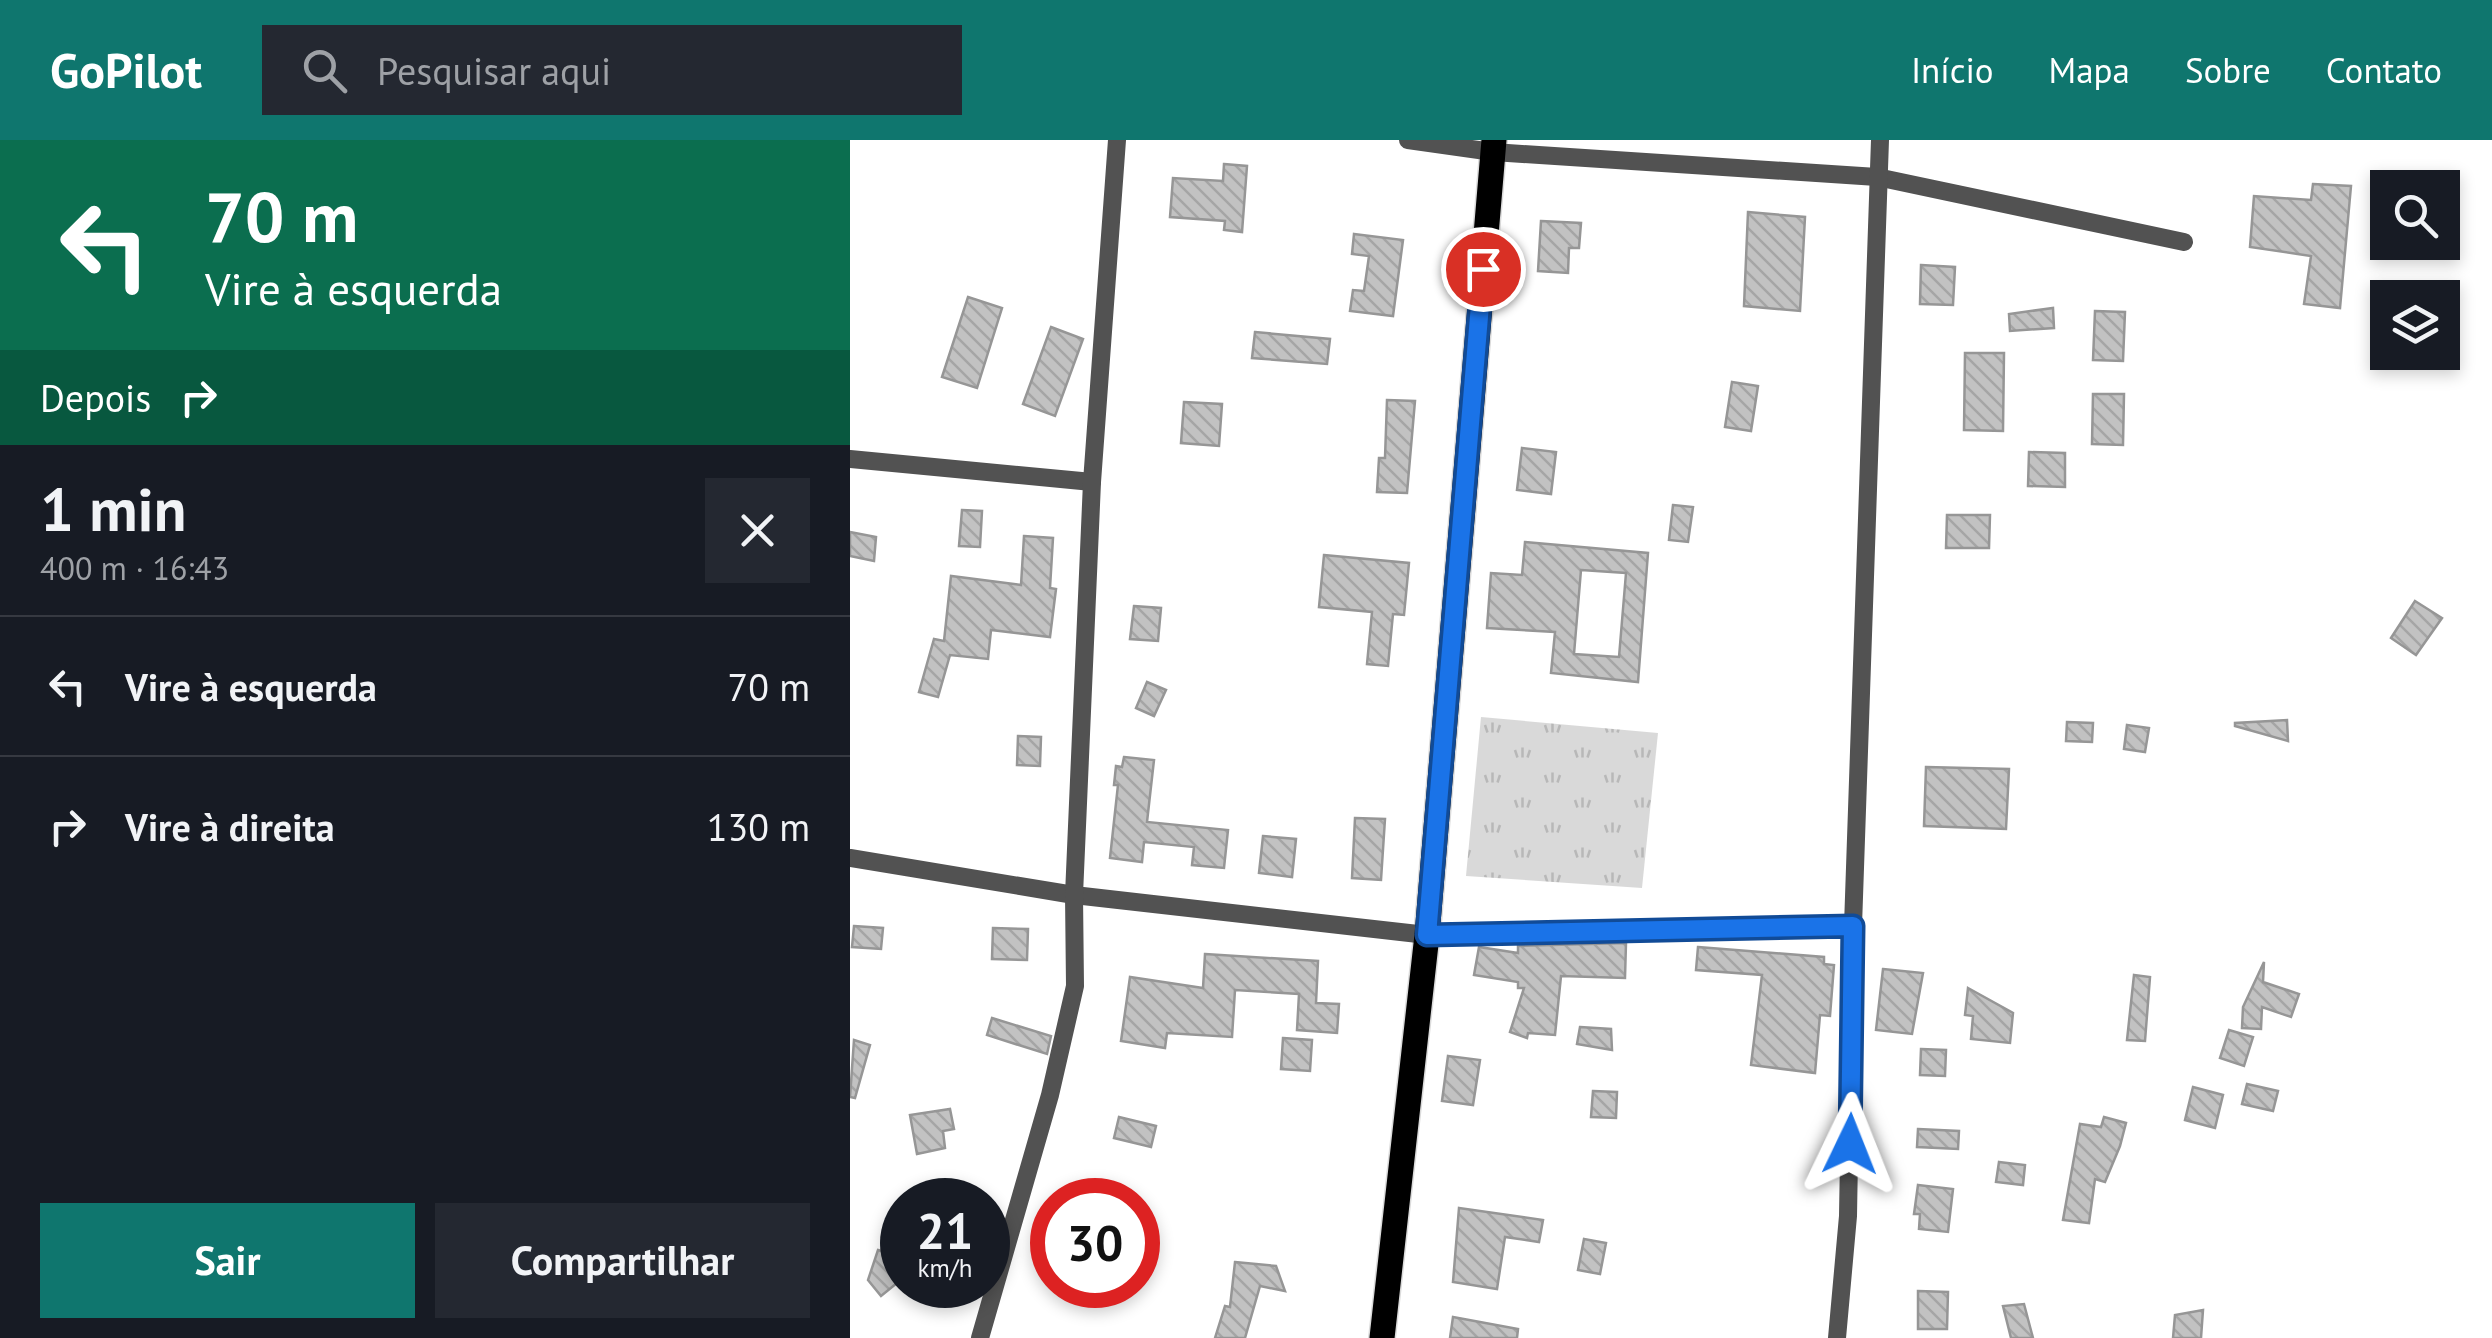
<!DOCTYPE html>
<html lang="pt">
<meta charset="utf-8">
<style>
body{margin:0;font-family:"PT Sans",sans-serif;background:#242831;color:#f1f3f6;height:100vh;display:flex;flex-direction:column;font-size:38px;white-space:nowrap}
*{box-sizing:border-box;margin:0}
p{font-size:32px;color:#9ea1a6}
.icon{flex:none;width:55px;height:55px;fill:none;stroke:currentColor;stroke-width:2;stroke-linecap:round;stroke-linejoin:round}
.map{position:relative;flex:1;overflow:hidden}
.sheet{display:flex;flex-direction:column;background:#171b24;width:850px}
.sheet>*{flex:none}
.top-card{background:#0b6e4f;color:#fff;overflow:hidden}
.fabs{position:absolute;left:1520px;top:30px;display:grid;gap:20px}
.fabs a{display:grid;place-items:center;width:90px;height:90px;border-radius:0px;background:#171b24;box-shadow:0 5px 15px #0003;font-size:50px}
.speed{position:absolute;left:30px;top:1038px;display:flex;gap:20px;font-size:50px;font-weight:700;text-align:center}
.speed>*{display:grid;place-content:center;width:130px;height:130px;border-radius:50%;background:#171b24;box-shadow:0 5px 15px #0003;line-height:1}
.speed small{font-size:25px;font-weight:400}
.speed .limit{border:15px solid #d22;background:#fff;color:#111}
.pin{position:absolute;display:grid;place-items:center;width:85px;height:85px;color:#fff;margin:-42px;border:5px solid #fff;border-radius:50%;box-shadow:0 2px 10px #0007}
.me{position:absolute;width:110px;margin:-55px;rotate:2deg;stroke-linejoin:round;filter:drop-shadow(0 0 8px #0008)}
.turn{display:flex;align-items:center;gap:35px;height:210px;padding:0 40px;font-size:45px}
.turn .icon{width:130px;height:130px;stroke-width:2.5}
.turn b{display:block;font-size:70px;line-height:85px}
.then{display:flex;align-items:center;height:95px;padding:0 40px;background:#0003;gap:20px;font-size:38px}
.round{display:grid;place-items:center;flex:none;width:105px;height:105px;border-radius:0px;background:#242831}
.head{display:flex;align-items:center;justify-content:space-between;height:170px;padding:0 40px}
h1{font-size:60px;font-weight:800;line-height:75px}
.action{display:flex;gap:20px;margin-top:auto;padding:20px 40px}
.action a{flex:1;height:115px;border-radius:0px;background:#0f766e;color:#fff;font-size:40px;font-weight:800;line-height:115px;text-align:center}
.action a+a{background:#242831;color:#f1f3f6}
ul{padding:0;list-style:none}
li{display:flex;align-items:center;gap:30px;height:140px;padding:0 40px;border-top:2px solid #363941}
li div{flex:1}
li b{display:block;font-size:38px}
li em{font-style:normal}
header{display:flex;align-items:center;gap:60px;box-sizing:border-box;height:140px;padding:0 50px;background:#0f766e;color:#fff}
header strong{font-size:48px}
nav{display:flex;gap:55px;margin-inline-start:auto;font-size:35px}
.search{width:700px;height:90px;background:#242831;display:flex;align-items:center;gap:25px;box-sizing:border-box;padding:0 35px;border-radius:0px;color:#9ea1a6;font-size:38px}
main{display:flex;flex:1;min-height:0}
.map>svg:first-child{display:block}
.park{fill:url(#park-tufts)}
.building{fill:url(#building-back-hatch);stroke:#969696;stroke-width:2.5;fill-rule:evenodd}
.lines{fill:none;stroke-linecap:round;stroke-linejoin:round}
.primary-casing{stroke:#dbdbdb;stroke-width:28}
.street{stroke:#525252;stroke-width:18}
.primary{stroke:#000;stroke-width:25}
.route-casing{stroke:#114b97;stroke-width:25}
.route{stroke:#1a73e8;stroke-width:18}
</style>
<header>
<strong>GoPilot</strong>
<div class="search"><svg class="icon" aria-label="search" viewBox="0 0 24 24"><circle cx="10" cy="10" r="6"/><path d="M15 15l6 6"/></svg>Pesquisar aqui</div>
<nav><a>Início</a><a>Mapa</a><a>Sobre</a><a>Contato</a></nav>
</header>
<main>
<section class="sheet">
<div class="top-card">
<div class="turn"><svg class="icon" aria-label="left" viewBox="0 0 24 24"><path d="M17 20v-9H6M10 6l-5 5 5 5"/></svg><div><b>70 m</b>Vire à esquerda</div></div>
<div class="then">Depois<svg class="icon" aria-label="right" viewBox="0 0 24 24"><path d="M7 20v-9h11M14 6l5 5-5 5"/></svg></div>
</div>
<div class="head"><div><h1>1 min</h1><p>400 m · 16:43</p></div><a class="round"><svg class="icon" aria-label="close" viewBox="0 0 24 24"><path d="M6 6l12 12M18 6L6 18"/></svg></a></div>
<ul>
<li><svg class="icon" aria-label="left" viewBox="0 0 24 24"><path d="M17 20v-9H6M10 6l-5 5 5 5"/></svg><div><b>Vire à esquerda</b></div><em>70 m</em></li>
<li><svg class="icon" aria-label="right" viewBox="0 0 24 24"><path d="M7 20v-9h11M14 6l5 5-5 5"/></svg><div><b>Vire à direita</b></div><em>130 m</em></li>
</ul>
<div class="action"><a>Sair</a><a>Compartilhar</a></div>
</section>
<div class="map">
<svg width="1642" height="1198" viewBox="0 0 1642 1198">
<defs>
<pattern id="park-tufts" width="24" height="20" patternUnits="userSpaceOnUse" patternTransform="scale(2.5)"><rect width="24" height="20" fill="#d9d9d9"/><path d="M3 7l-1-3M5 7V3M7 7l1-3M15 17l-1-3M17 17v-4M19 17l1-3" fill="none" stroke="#b8b8b8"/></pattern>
<pattern id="building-back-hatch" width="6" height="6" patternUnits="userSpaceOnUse" patternTransform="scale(2.5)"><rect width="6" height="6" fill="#c2c2c2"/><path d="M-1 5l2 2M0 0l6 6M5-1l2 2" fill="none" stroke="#a5a5a5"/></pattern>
</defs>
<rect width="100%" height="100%" fill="#fff"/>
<path class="park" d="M631,577l177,16 -16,155 -176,-12z"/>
<g class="building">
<path d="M374,24l23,2 -5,66 -18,-2 1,-9 -55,-4 3,-39 50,3z"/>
<path d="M1463,44l38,2 -11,122 -36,-4 7,-48 -61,-9 4,-51 57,4z"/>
<path d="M898,72l57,5 -5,94 -56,-5z"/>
<path d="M691,81l40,2 -2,25h-10l-1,25 -30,-2z"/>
<path d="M504,94l49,6 -10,76 -43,-5 3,-21 11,1 5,-35 -17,-2z"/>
<path d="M1071,125l34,2 -2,38 -33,-1z"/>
<path d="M118,157l34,11 -25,80 -35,-11z"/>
<path d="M1203,168l1,20 -44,3 -1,-17z"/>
<path d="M1245,171l30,1 -2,49 -30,-1z"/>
<path d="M201,187l32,12 -28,77 -32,-12z"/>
<path d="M405,192l75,7 -3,25 -75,-6z"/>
<path d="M1115,213h39l-1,78 -39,-1z"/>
<path d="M882,242l26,4 -7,45 -26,-4z"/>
<path d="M1243,254h31l-1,51 -31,-1z"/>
<path d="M537,260l28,1 -8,92 -30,-1 2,-34h6z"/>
<path d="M334,262l38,2 -3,42 -38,-3z"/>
<path d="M672,308l34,4 -5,42 -34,-4z"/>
<path d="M1179,312l36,1v34l-37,-1z"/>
<path d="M823,365l20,2 -5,35 -19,-2z"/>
<path d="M112,370l20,1 -2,36 -21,-1z"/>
<path d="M1097,375h43l-1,33h-43z"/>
<path d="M0,392l26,5 -2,24 -24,-5z"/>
<path d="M174,396l29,2 -3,50 6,1 -6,48 -59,-7 -3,29 -38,-4 -12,42 -19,-5 15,-53 10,2 7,-65 70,9z"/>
<path d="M675,402l123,11 -10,129 -87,-9 4,-41 -68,-4 4,-55 31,2zM731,430l45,3 -7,84 -45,-3z"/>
<path d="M474,415l85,8 -5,52 -11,-1 -5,52 -21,-2 5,-52 -53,-5z"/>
<path d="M1565,461l27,17 -26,37 -25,-17z"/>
<path d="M284,466l27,2 -3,33 -28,-2z"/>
<path d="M297,542l19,8 -12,26 -18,-8z"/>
<path d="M1437,580l1,21 -53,-15v-3z"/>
<path d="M1217,582l26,1 -1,19 -26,-1z"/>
<path d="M1277,585l22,3 -4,24 -21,-3z"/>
<path d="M168,596l23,1 -1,29 -23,-1z"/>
<path d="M274,617l30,3 -7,62 81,8 -4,38 -32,-3 2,-18 -50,-5 -2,20 -32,-4 8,-73h-4l2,-19 6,1z"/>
<path d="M1076,627l83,2 -3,60 -82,-3z"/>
<path d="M505,678l30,1 -4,61 -29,-2z"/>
<path d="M413,696l33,3 -4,38 -33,-4z"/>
<path d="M4,786l29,2 -2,21 -29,-2z"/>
<path d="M143,788l35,1 -1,31 -35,-1z"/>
<path d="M776,803l-1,35 -64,-2 -6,59 -27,-2 -1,5 -17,-6 14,-44h-6v-6l-44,-7 5,-28 39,6v-7z"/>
<path d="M848,807l126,10v7l10,1 -4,51 -10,-1 -5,58 -64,-8 11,-90 -66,-5z"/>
<path d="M355,814l113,7 -2,42 23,1 -2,29 -40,-3 2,-36 -64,-4 -3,47 -65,-4 -2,15 -44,-7 9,-64 73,11z"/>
<path d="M1414,822l-1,20 36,12 -8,23 -29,-10 -1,22 -19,-1 1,-21z"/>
<path d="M1033,829l40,4 -11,61 -36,-4z"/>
<path d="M1284,835l16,2 -5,64 -18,-1z"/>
<path d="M1118,848l45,25 -3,30 -39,-4 2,-23 -8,-1z"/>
<path d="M142,878l59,18 -4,18 -60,-19z"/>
<path d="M730,887l31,2 1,21 -35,-6z"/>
<path d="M1379,890l24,7 -9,29 -24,-8z"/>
<path d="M433,898l29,2 -2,31 -29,-2z"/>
<path d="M4,900l16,5 -15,53 -5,-1z"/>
<path d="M1071,909l25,1 -1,26 -25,-1z"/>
<path d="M598,916l32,4 -7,45 -31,-4z"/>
<path d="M1397,944l31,7 -5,20 -31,-7z"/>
<path d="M1343,947l30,8 -8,33 -30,-8z"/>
<path d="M743,951l24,1 -1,26 -25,-1z"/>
<path d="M100,969l4,20 -11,2 2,17 -28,6 -7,-39z"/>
<path d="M269,977l37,9 -5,21 -37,-9z"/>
<path d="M1254,977l22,6 -6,23 -15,36 -10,-3 -6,44 -26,-3 17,-96 21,3z"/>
<path d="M1068,989l41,2 -1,18 -41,-2z"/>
<path d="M1149,1022l26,3 -2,20 -27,-3z"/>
<path d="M1068,1045l35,4 -5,43 -29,-3 1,-15h-6z"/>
<path d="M609,1068l84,12 -4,22 -34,-5 -8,52 -44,-7z"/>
<path d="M734,1099l22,4 -6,31 -22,-4z"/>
<path d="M28,1110l24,7v22l-21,17 -13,-16z"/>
<path d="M385,1122l41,4 9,25 -25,-5 -15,52h-30l10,-32 5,1z"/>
<path d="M1068,1151l30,1 -1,37h-29z"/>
<path d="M1174,1164l9,34h-22l-8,-32z"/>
<path d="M1353,1170l-2,28h-28l2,-23z"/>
<path d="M603,1177l65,12 -1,9h-67z"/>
</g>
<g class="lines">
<g class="primary-casing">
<path id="primary" d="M532,1198l45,-403 67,-795"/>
</g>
<g class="street">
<path d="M558,0l85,12 384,25 307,65"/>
<path d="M0,319l242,23"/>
<path d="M0,718l224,37 353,40 426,-9"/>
<path d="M130,1198l70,-243 25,-109 -1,-91 18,-413 25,-342"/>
<path d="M987,1198l11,-122 5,-290 27,-786"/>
</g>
<use href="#primary" class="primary"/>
</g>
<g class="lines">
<g class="route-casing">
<path id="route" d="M633,129l-56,666 426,-9 -3,218"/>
</g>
<use href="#route" class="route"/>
</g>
</svg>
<div class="fabs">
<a><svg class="icon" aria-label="search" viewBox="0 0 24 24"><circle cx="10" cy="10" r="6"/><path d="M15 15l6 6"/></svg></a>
<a><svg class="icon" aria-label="layers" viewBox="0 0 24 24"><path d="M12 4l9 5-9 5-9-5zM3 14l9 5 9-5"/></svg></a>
</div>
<div class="speed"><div>21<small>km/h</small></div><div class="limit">30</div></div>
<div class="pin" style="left:633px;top:129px;background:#d93025"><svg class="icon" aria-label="arrive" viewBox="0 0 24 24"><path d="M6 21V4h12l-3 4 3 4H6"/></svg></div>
<svg class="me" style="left:1000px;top:1004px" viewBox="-20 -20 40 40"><path d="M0-17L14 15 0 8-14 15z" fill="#1a73e8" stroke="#fff" stroke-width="4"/></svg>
</div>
</main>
